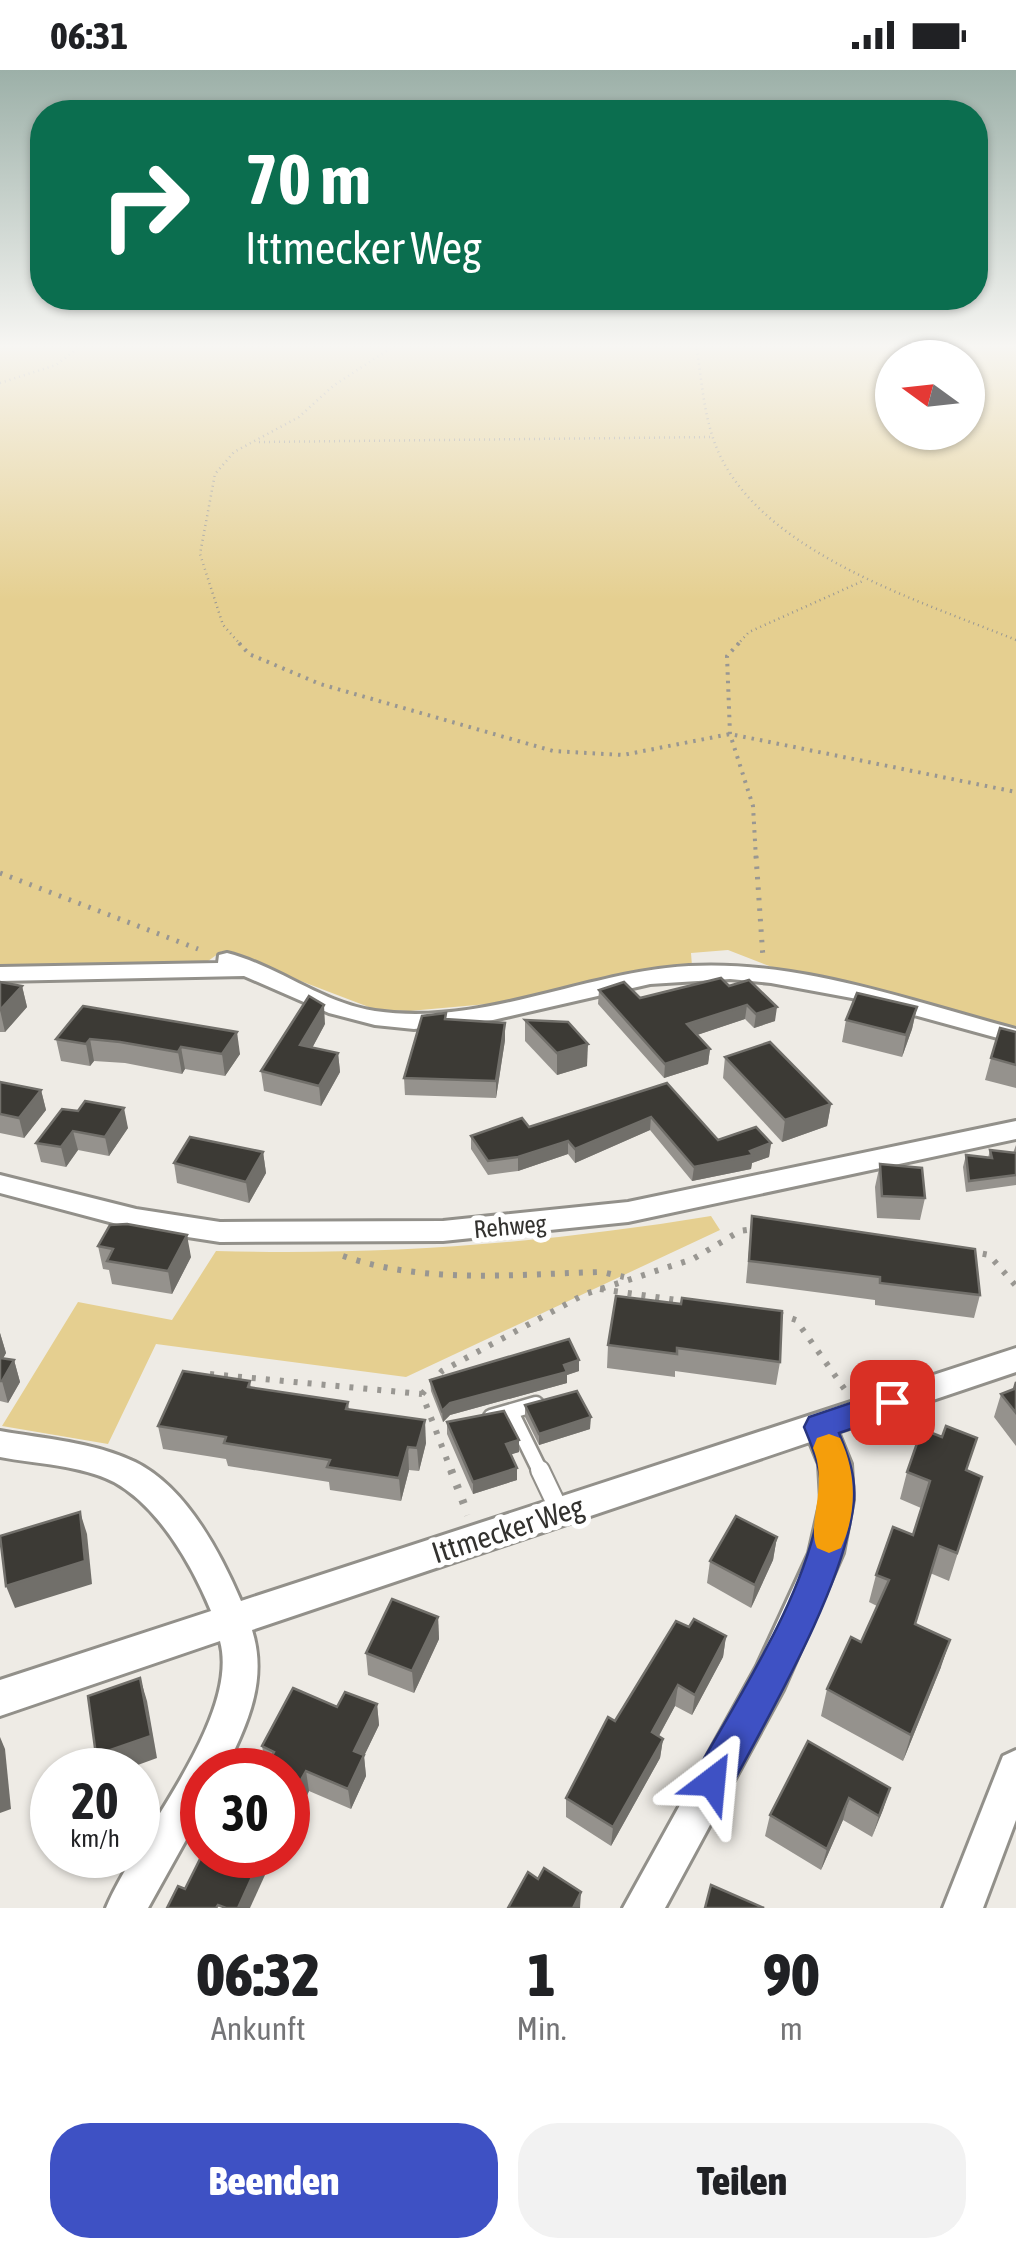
<!DOCTYPE html>
<html lang="de">
<style>
body{margin:0;font-family:"Asap Condensed",sans-serif;background:#f2f2f2;color:#202124;height:100vh;display:flex;flex-direction:column;font-size:38px;white-space:nowrap}
*{box-sizing:border-box;margin:0}
p{font-size:32px;color:#757577}
.icon{flex:none;width:55px;height:55px;fill:none;stroke:currentColor;stroke-width:2;stroke-linecap:round;stroke-linejoin:round}
.map{position:relative;height:1838px;overflow:hidden}
.details{display:flex;flex-direction:column;background:#fff;flex:1}
.details>*{flex:none}
.top-card{position:absolute;left:30px;top:30px;width:958px;height:210px;border-radius:40px;box-shadow:0 2px 8px #0004;background:#0b6e4f;color:#fff;overflow:hidden}
.needle{width:65px;rotate:285deg}
.buttons{position:absolute;left:875px;top:270px;display:grid;gap:20px}
.buttons a{display:grid;place-items:center;width:110px;height:110px;border-radius:50%;background:#fff;box-shadow:0 2px 8px #0004;font-size:50px}
.speed{position:absolute;left:30px;top:1678px;display:flex;gap:20px;font-size:50px;font-weight:700;text-align:center}
.speed>*{display:grid;place-content:center;width:130px;height:130px;border-radius:50%;background:#fff;box-shadow:0 2px 8px #0004;line-height:1}
.speed small{font-size:25px;font-weight:400}
.speed .limit{border:15px solid #d22;background:#fff;color:#111}
.pin{position:absolute;display:grid;place-items:center;width:85px;height:85px;color:#fff;margin:-42px;border-radius:20px;box-shadow:0 5px 15px #0006}
.me{position:absolute;width:110px;margin:-55px;rotate:29deg;stroke-linejoin:round;filter:drop-shadow(0 0 8px #0008)}
.turn{display:flex;align-items:center;gap:35px;height:210px;padding:0 50px;font-size:45px}
.turn .icon{width:130px;height:130px;stroke-width:2.5}
.turn b{display:block;font-size:70px;line-height:85px}
.eta{display:flex;justify-content:space-evenly;align-items:center;height:170px;text-align:center}
.eta b{font-size:60px;font-weight:800;line-height:70px}
.button{display:flex;gap:20px;margin-top:auto;padding:20px 50px}
.button a{flex:1;height:115px;border-radius:40px;background:#3e51c4;color:#fff;font-size:40px;font-weight:800;line-height:115px;text-align:center}
.button a+a{background:#f2f2f2;color:#202124}
.status{display:flex;justify-content:space-between;align-items:center;height:70px;padding:0 50px;background:#fff;direction:ltr}
.status svg{height:28px;fill:currentColor}
.map>svg:first-child{display:block}
.green{fill:#e5cf90;fill-rule:evenodd}
.lines{fill:none;stroke-linecap:round;stroke-linejoin:round}
.lane-far1-casing{stroke:#92908a;stroke-width:19}
.lane-casing{stroke:#92908a;stroke-width:22}
.street-casing{stroke:#92908a;stroke-width:6}
.path-far4{stroke:#999792;stroke-width:2.5;stroke-dasharray:1 4;stroke-linecap:butt}
.path-far3{stroke:#999792;stroke-width:4;stroke-dasharray:2.5 6;stroke-linecap:butt}
.path-far2{stroke:#999792;stroke-width:5;stroke-dasharray:2.5 8;stroke-linecap:butt}
.path-far1{stroke:#999792;stroke-width:6;stroke-dasharray:4 10;stroke-linecap:butt}
.path{stroke:#999792;stroke-width:8;stroke-dasharray:4 12;stroke-linecap:butt}
.lane-far1{stroke:#fff;stroke-width:14}
.lane{stroke:#fff;stroke-width:18}
.street{fill:#fff;fill-rule:evenodd}
.wall{fill:#95928d}
.shaded-wall{fill:#716f6a}
.building{fill:#3c3a35;stroke:#716f6a;stroke-width:2.5}
.route{fill:#3e51c4;stroke:#28357f;stroke-width:2.5}
.slow{fill:#f59e0b}
.labels{text-anchor:middle;stroke-width:10;stroke-linejoin:round;paint-order:stroke}
.street-label{font-size:25px;fill:#33322f;stroke:#fff}
.near-street-label{font-size:30px;fill:#33322f;stroke:#fff}
</style>
<div class="status"><b>06:31</b><svg viewBox="0 0 49 12"><path d="M0 12V9h3v3zM5 12V6h3v6zM10 12V3h3v9zM15 12V0h3v12zM26 1h20v11H26zM47 4h2v5h-2z"/></svg></div>
<div class="map">
<svg width="1016" height="1838" viewBox="0 0 1016 1838">
<rect width="100%" height="100%" fill="#eeebe5"/>
<g class="green">
<path d="M0,274h1016v688l-22,-1 -217,-62 -49,-19 -37,3 1,13 -69,8 -112,28 -102,9 -35,-2 -152,-58 -21,15 -201,3zM892,288h76v74h-76z"/>
<path d="M711,1146l9,14 -314,147 -250,-33 -48,100 -106,-18 76,-124 94,18 44,-69c167,5 331,-8 495,-35z"/>
</g>
<g class="lines">
<g class="lane-far1-casing">
<g id="lane-far1">
<path d="M511,1342l30,61"/>
<path d="M491,1347l45,-13"/>
</g>
</g>
<g class="lane-casing">
<path id="lane" d="M540,1400l20,42"/>
</g>
<g class="street-casing">
<g id="street">
<path d="M227,883c51,13 95,50 148,58 108,16 208,-39 314,-45 112,-6 221,35 327,63v14l-164,-45 -81,-15 -41,-4 -80,5 -157,36 -79,9 -39,-4 -46,-12 -85,-37 -244,5v-14l218,-4 1,-8z"/>
<path d="M1016,1051v18l-388,83 -185,19 -223,1 -84,-13 -136,-36v-18l136,34 84,13 223,-1 185,-19z"/>
<path d="M1016,1278v24l-178,60 13,32 2,36 -10,53 -60,137 -118,218h-42l134,-242 52,-113 12,-53 -2,-36 -9,-22 -558,188c16,51 -5,94 -27,140h-23v41l-54,97h-42c28,-69 135,-190 114,-267l-220,75v-36l211,-69c-19,-46 -52,-104 -97,-129 -33,-17 -78,-18 -114,-25v-26c45,8 93,11 135,31 51,25 85,90 106,139z"/>
<path d="M1016,1680v70l-33,88h-40l60,-152z"/>
</g>
</g>
<g class="path-far4">
<path d="M696,274c5,30 7,63 16,91 35,114 204,164 304,205"/>
<path d="M0,313l56,-18 27,-21"/>
<path d="M259,372l453,-5"/>
<path d="M241,575l-18,-20 -23,-71 15,-80 19,-22 65,-35 34,-31 64,-42"/>
<path d="M737,575l12,-13 116,-52"/>
</g>
<g class="path-far3">
<path d="M239,573l10,11 71,30 233,67 70,4 107,-21 286,58"/>
<path d="M739,573l-12,13 3,78 23,72 3,53"/>
</g>
<g class="path-far2">
<path d="M756,786l7,102"/>
<path d="M0,803l198,76"/>
</g>
<g class="path-far1">
<path d="M969,1181l20,4 27,31"/>
<path d="M343,1186c85,29 171,18 259,16l22,5"/>
<path d="M600,1219l83,12"/>
<path d="M779,1244l17,6 52,74"/>
<path d="M210,1304l212,20 30,79"/>
<path d="M422,1324l20,-23 143,-77 108,-35 47,-28 14,-2"/>
</g>
<path class="path" d="M451,1400l17,45"/>
<use href="#lane-far1" class="lane-far1"/>
<use href="#lane" class="lane"/>
<use href="#street" class="street"/>
</g>
<g class="wall">
<path d="M0,912l22,4 5,21 -22,25h-5z"/>
<path d="M729,916l46,35 -21,7 -9,-9 -48,16 13,14 -2,15 -44,14 -66,-74 1,-14 41,8z"/>
<path d="M83,936l157,48 -15,22 -40,-7 -3,5 -57,-11 -31,-2 -4,5 -29,-5 -5,-22z"/>
<path d="M917,937l-5,22 -10,28 -60,-15 4,-22z"/>
<path d="M446,949l59,21 -9,58 -91,-3 -1,-17z"/>
<path d="M525,950l62,46 -30,9 -32,-34z"/>
<path d="M325,954l-13,24 26,5 2,19 -19,34 -57,-15 -3,-20z"/>
<path d="M1016,962v56l-31,-8 6,-22z"/>
<path d="M725,987l106,47 -4,22 -45,16 -59,-64z"/>
<path d="M0,1012l41,8 5,20 -22,28 -24,-5z"/>
<path d="M667,1013l51,57 53,3 -2,14 -17,6 -1,6 -59,12 -42,-51 -75,33 -7,-9 -50,17 -30,4 -17,-26v-13l58,-9z"/>
<path d="M62,1039l66,19 -19,28 -31,-6 -12,17 -25,-5 -5,-19z"/>
<path d="M1016,1075v40l-50,7 -3,-25 3,-12 22,3 2,-8 23,3z"/>
<path d="M263,1082l3,21 -17,30 -72,-20 -3,-20z"/>
<path d="M880,1094l45,34 -5,22 -43,-2 -2,-31z"/>
<path d="M752,1146l228,79 -6,23 -99,-13v-5l-129,-17z"/>
<path d="M98,1176l93,11 -19,37 -60,-10 -3,-14 -6,-1z"/>
<path d="M616,1226l164,66 -4,23 -101,-14v6l-68,-9 1,-23z"/>
<path d="M0,1263l6,20 -3,5 11,2 6,22 -12,21 -8,-2z"/>
<path d="M579,1301l-12,4v8l-117,32 -7,7 -12,-31 -1,-11z"/>
<path d="M250,1311l1,7 97,14 1,7 77,34 -7,28 -10,-1 -8,31 -71,-11 -1,-8 -101,-16 -2,-7 -63,-10 -5,-23z"/>
<path d="M1016,1311v65l-22,-29 7,-23 12,-5z"/>
<path d="M525,1335l65,24 -51,16 -14,-28z"/>
<path d="M447,1352l72,30 -8,2 6,26 -44,14 -26,-60z"/>
<path d="M966,1401l16,6 -33,104 -19,-8 -15,51 26,43 -38,94 -82,-45 6,-27 34,-47 16,-36 -8,-4 7,-27 37,-40 8,-27 -21,-9 7,-27z"/>
<path d="M777,1467l-4,23 -22,48 -44,-25 3,-22z"/>
<path d="M438,1547l1,22 -25,54 -46,-18 -2,-22z"/>
<path d="M689,1557l37,9 -3,21 -31,58 -17,-9 -16,30 4,3 -3,19 -49,88 -45,-29v-19l49,-77z"/>
<path d="M377,1634l2,21 -15,31 2,20 -15,33 -42,-18 -8,17 -13,-6v-32l-22,-3 -4,-21 75,-39z"/>
<path d="M890,1718l-18,49 -29,-17 -22,50 -56,-34 5,-21z"/>
</g>
<g class="shaded-wall">
<path d="M22,916l5,21 -22,25 -5,-22z"/>
<path d="M324,935l1,19 -22,41 -3,-20z"/>
<path d="M747,935l-2,14 -60,20 2,-15z"/>
<path d="M777,937l-2,14 -21,7 2,-14z"/>
<path d="M917,937l-5,22 -10,28 4,-22z"/>
<path d="M505,953v17l-9,58v-17z"/>
<path d="M237,962l3,22 -15,22 -3,-22z"/>
<path d="M90,969l4,22 -4,5 -4,-22z"/>
<path d="M588,974l-1,22 -30,9v-22z"/>
<path d="M181,977l4,22 -3,5 -4,-22z"/>
<path d="M710,979l-2,15 -44,14 1,-14z"/>
<path d="M338,983l2,19 -19,34 -2,-20z"/>
<path d="M41,1020l5,20 -22,28 -5,-20z"/>
<path d="M831,1034l-4,22 -45,16 3,-22z"/>
<path d="M124,1038l4,20 -19,28 -4,-19z"/>
<path d="M651,1047l-1,13 -75,33v-14z"/>
<path d="M73,1061l5,19 -12,17 -5,-20z"/>
<path d="M568,1071v13l-50,17v-14z"/>
<path d="M771,1073l-2,14 -17,6 -1,6 -59,12 2,-14z"/>
<path d="M263,1082l3,21 -17,30 -3,-21z"/>
<path d="M187,1165l4,22 -19,37 -4,-23z"/>
<path d="M0,1263l6,20 -6,11z"/>
<path d="M14,1290l6,22 -12,21 -6,-22z"/>
<path d="M579,1290v11l-12,4v8l-117,32 -7,7 -1,-11 8,-8z"/>
<path d="M591,1347l-1,12 -51,16v-11z"/>
<path d="M425,1350l1,23 -7,28 -2,-23z"/>
<path d="M519,1370v12l-13,4v-12z"/>
<path d="M408,1377l1,23 -8,31 -2,-23z"/>
<path d="M517,1398v12l-44,14v-12z"/>
<path d="M80,1442l7,22 5,50 -77,24 -9,-22z"/>
<path d="M777,1467l-4,23 -22,48 4,-23z"/>
<path d="M438,1547l1,22 -25,54 -2,-22z"/>
<path d="M726,1566l-3,21 -31,58 3,-20z"/>
<path d="M950,1570l-9,27 -38,94 8,-26z"/>
<path d="M140,1608l7,23 10,57 -33,12h-23l-5,-15z"/>
<path d="M678,1615l-3,21 -25,46 2,-20z"/>
<path d="M377,1634l2,21 -15,31 2,20 -15,33 -3,-20 6,-38z"/>
<path d="M0,1667l5,12 6,60 -11,4z"/>
<path d="M663,1669l-3,19 -49,88 2,-19z"/>
<path d="M306,1701l3,20 -8,17 -4,-21z"/>
<path d="M890,1718l-7,22 -11,27 7,-21z"/>
<path d="M849,1728l-6,22 -22,50 6,-21z"/>
<path d="M262,1785h6l2,9 -20,44h-12z"/>
<path d="M581,1822l-1,16h-7z"/>
</g>
<g class="building">
<path d="M721,908l8,8 20,-6 28,27 -21,7 -9,-9 -60,19 23,25 -45,15 -66,-74 25,-8 16,16z"/>
<path d="M0,912l22,4 -22,24z"/>
<path d="M857,923l60,14 -11,28 -60,-15z"/>
<path d="M309,926l15,9 -24,40 38,8 -19,33 -58,-15z"/>
<path d="M83,936l154,26 -15,22 -41,-7 -3,5 -58,-10 -30,-3 -4,5 -30,-5z"/>
<path d="M446,943l-1,6 60,4 -9,58 -92,-3 18,-62z"/>
<path d="M525,950l43,2 20,22 -31,9z"/>
<path d="M1000,958l16,4v33l-25,-7z"/>
<path d="M770,972l61,62 -46,16 -60,-63z"/>
<path d="M0,1012l41,8 -22,28 -19,-4z"/>
<path d="M667,1013l51,57 38,-13 15,16 -21,8 3,4 -59,12 -43,-50 -76,32 -7,-8 -50,16 -30,4 -17,-25 51,-18 7,9z"/>
<path d="M85,1031l39,7 -19,29 -32,-6 -12,16 -25,-4 26,-34 16,2z"/>
<path d="M190,1067l73,15 -17,30 -72,-19z"/>
<path d="M990,1080l26,3v22l-47,6 -3,-26 26,3z"/>
<path d="M880,1094l42,4 3,30 -43,-2z"/>
<path d="M752,1146l223,33 5,46 -100,-12v-6l-131,-16z"/>
<path d="M127,1154l60,11 -19,36 -61,-10 6,-12 -15,-3 12,-21z"/>
<path d="M616,1226l65,8 1,-6 100,13 -2,51 -103,-14v6l-69,-9z"/>
<path d="M569,1269l10,21 -15,5 3,7 -117,31 -8,8 -12,-31z"/>
<path d="M0,1288l14,2 -12,21h-2z"/>
<path d="M183,1301l67,10 -2,6 100,15 -2,7 79,11 -8,28 -9,-1 -9,31 -72,-11 3,-7 -106,-17 2,-6 -68,-11z"/>
<path d="M1016,1312v31l-15,-19 13,-5z"/>
<path d="M577,1321l14,26 -52,17 -14,-29z"/>
<path d="M504,1341l15,29 -13,4 11,24 -44,14 -26,-60z"/>
<path d="M946,1356l31,12 -11,32 16,7 -25,76 -18,-7 -24,78 35,16 -39,95 -84,-46 24,-52 10,5 28,-62 -13,-5 17,-48 20,8 17,-54 -23,-9 15,-43 20,8z"/>
<path d="M80,1442l5,49 -79,25 -6,-50z"/>
<path d="M736,1446l41,21 -22,48 -45,-24z"/>
<path d="M392,1529l46,18 -26,54 -46,-18z"/>
<path d="M694,1549l32,17 -31,59 -17,-10 -26,47 11,7 -50,88 -47,-29 42,-81 7,4 61,-100 13,6z"/>
<path d="M140,1608l11,58 -55,19 -8,-59z"/>
<path d="M293,1618l44,19 8,-15 32,12 -23,47 10,4 -16,34 -42,-18 -9,16 -9,-4v-13h-24l10,-18 -12,-6z"/>
<path d="M808,1671l82,47 -11,28 -30,-18 -22,51 -57,-34z"/>
<path d="M202,1785h60l-24,53h-12l-8,-3 -2,3h-49l11,-22 7,3z"/>
<path d="M544,1798l37,24 -8,16h-65l20,-36 10,7z"/>
<path d="M711,1815l53,23h-59z"/>
</g>
<linearGradient id="sky" x2="0" y2="1"><stop stop-color="#9cb0a8"/><stop offset="0.52" stop-color="#f7f6f3"/><stop offset="1" stop-color="#f7f6f3" stop-opacity="0"/></linearGradient>
<rect width="1016" height="531" fill="url(#sky)"/>
<path class="route" d="M892,1319l11,4 5,9 -5,9 -64,22c9,22 17,43 15,67 -7,83 -88,220 -128,296l-14,6 -14,-6 -5,-14 5,-13c43,-76 112,-182 122,-268 4,-27 -6,-50 -16,-74l5,-10z"/>
<path class="slow" d="M829,1364l11,4c17,35 17,75 1,110l-12,5 -12,-5c-11,-23 12,-62 -4,-100l4,-10z"/>
<g class="labels">
<g class="street-label">
<text transform="translate(510 1156) rotate(-5)" y="9">Rehweg</text>
</g>
<g class="near-street-label">
<text transform="translate(508 1460) rotate(-18)" y="10">Ittmecker Weg</text>
</g>
</g>
</svg>
<div class="buttons">
<a><svg class="needle" viewBox="-14 -14 28 28"><path d="M0-13l5 13h-10z" fill="#e53935"/><path d="M0 13l5-13h-10z" fill="#757577"/></svg></a>
</div>
<div class="speed"><div>20<small>km/h</small></div><div class="limit">30</div></div>
<div class="pin" style="left:892px;top:1332px;background:#d93025"><svg class="icon" aria-label="arrive" viewBox="0 0 24 24"><path d="M6 21V4h12l-3 4 3 4H6"/></svg></div>
<svg class="me" style="left:712px;top:1712px" viewBox="-20 -20 40 40"><path d="M0-17L14 15 0 8-14 15z" fill="#3e51c4" stroke="#fff" stroke-width="4"/></svg>
<div class="top-card">
<div class="turn"><svg class="icon" aria-label="right" viewBox="0 0 24 24"><path d="M7 20v-9h11M14 6l5 5-5 5"/></svg><div><b>70 m</b>Ittmecker Weg</div></div>
</div>
</div>
<section class="details">
<div class="eta">
<div><b>06:32</b><p>Ankunft</p></div>
<div><b>1</b><p>Min.</p></div>
<div><b>90</b><p>m</p></div>
</div>
<div class="button"><a>Beenden</a><a>Teilen</a></div>
</section>
